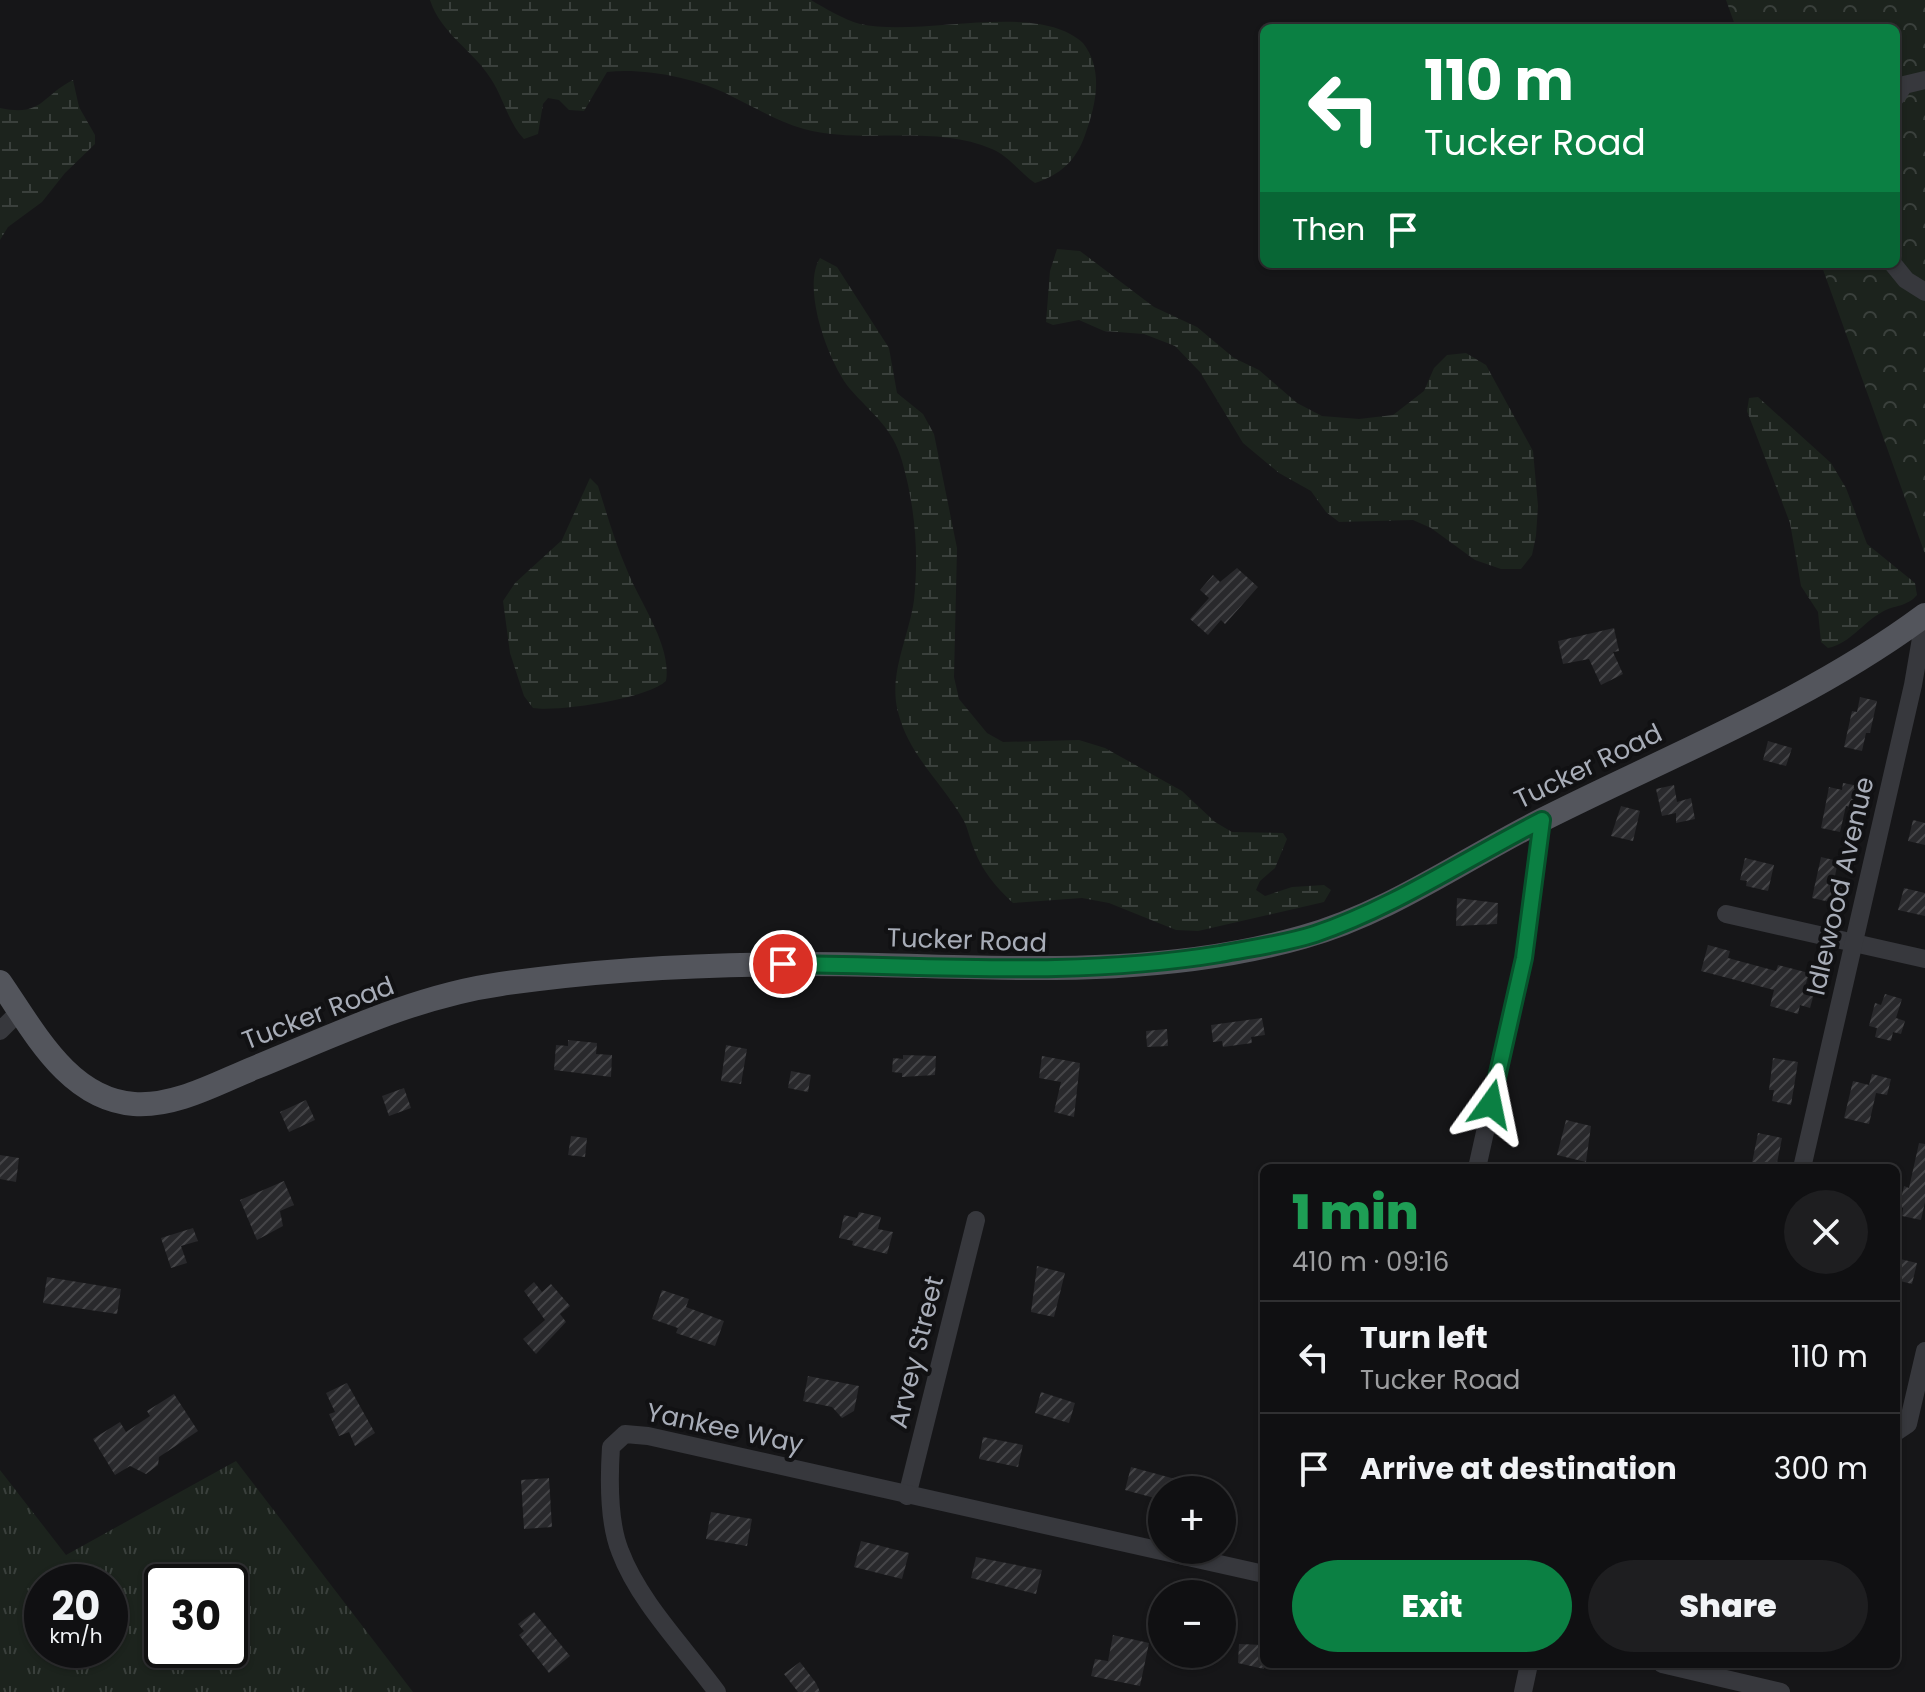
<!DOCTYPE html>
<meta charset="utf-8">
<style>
body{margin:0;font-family:Poppins,sans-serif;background:#1e1e20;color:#f1f3f6;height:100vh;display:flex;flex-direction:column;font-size:30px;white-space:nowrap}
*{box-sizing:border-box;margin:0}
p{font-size:26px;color:#9c9d9f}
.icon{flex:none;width:44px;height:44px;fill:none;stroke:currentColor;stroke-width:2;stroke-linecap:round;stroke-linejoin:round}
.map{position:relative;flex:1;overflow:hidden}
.sheet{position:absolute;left:1260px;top:1164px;width:640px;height:504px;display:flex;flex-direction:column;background:#101012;border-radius:12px;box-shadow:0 2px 6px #0004,0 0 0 2px #303032}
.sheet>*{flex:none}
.top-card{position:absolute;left:1260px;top:24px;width:640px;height:244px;border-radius:12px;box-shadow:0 2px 6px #0004,0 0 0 2px #303032;background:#0b8043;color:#fff;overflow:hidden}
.tools{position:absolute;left:1148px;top:1476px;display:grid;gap:16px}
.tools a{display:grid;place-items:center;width:88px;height:88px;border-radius:50%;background:#101012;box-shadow:0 2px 6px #0004,0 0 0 2px #303032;font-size:40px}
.speed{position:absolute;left:24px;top:1564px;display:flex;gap:16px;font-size:40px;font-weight:700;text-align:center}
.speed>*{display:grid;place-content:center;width:104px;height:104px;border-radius:50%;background:#101012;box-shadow:0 2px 6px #0004,0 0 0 2px #303032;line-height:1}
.speed small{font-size:20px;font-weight:400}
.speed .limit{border:4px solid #111;border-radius:12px;background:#fff;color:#111}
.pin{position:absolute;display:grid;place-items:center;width:68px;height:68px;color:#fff;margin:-34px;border:4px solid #fff;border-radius:50%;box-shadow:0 2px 8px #0007}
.me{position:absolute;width:88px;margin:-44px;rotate:12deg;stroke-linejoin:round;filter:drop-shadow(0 0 6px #0008)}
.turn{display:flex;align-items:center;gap:28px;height:168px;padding:0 32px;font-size:36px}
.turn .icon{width:104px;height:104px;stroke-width:2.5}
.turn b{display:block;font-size:56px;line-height:68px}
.then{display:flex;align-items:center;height:76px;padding:0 32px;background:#0003;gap:16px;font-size:30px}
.round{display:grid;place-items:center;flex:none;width:84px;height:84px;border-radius:42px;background:#1e1e20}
.headline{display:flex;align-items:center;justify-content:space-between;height:136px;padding:0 32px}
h1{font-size:48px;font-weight:800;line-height:60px;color:#1e9e55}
.cta{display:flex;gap:16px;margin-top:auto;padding:16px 32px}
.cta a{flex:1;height:92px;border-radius:48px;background:#0b8043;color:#fff;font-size:32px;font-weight:800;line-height:92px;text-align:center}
.cta a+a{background:#1e1e20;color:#f1f3f6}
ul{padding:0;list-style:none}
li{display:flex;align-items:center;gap:24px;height:112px;padding:0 32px;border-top:2px solid #303032}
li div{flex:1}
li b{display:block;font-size:30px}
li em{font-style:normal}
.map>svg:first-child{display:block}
.grass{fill:url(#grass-tufts);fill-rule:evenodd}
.wetland{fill:url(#wetland-marsh)}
.park{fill:url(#park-crowns)}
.building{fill:url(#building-hatch)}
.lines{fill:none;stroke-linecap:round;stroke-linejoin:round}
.minor{stroke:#37383d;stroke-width:18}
.major{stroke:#53555c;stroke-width:24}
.route-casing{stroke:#07532c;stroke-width:20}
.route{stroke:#0b8043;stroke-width:14}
.labels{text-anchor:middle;stroke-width:8;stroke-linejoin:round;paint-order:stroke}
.street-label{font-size:26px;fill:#a8adb8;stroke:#111113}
</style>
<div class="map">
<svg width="1925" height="1692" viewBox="0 0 1925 1692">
<defs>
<pattern id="grass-tufts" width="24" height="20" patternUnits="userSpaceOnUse" patternTransform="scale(2)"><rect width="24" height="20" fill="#1c231d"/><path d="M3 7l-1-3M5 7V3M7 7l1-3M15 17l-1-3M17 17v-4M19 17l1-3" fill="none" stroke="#3a403c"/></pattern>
<pattern id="wetland-marsh" width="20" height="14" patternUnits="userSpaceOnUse" patternTransform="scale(2)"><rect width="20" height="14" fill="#1c231d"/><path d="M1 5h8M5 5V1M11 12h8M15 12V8" fill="none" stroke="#3a403c"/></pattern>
<pattern id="park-crowns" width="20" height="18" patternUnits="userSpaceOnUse" patternTransform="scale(2)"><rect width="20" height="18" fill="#1c231d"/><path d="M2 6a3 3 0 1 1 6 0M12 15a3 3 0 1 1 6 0" fill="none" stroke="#3a403c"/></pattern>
<pattern id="building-hatch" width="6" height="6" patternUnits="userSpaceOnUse" patternTransform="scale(2)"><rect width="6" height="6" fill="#29292c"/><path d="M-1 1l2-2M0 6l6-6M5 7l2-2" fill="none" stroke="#454548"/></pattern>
</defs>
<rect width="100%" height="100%" fill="#161618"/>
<path class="grass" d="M236,1461l177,231h-413v-222l66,85zM42,1582h68v68h-68zM162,1582h68v68h-68z"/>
<g class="wetland">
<path d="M430,0h381c15,9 32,19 49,24 62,14 177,-24 223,19 21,27 13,62 2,92 -9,26 -25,40 -50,48 -16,-11 -26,-27 -43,-34 -58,-25 -130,-4 -188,-20 -27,-8 -48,-21 -73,-33 -34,-18 -86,-28 -124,-24l-23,39 -15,-1 -10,-10 -11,-2 -5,6 -5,30 -14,5c-16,-17 -20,-40 -33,-60 -18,-29 -50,-45 -61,-79z"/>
<path d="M73,80l6,27 16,28v9l-30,29 -23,29 -34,25 -8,13v-132c43,9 41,-12 73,-28z"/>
<path d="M1057,249l23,2 74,56 43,20 37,31 25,12 38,33 25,13 37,3 34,-4 31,-24 10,-23 13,-13 19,-2 20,12 47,86 5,55 -2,30 -4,19 -11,14h-20l-26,-9 -44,-32 -18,-8 -74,2 -13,-10 -15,-21 -32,-18 -36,-30 -43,-71 -25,-26 -31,-12 -40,-3 -25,-11 -26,5 -7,-3 4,-51z"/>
<path d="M820,258l17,9 52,81 8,45 26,21 11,20 23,114 -3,129 5,22 28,34 16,9 76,-2 26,8 77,43 33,31 17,10 51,1 4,6 -12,29 -15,13 -4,9 9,6 27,-9 32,-2 7,5 -7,12 -126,29 -22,-1 -67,-27 -27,-5 -69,5c-17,-16 -31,-32 -39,-54 -4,-9 -6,-20 -10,-28 -22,-39 -55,-65 -66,-109 -10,-38 11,-75 16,-112 5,-47 1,-94 -12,-139 -9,-33 -30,-47 -52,-72 -21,-25 -49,-101 -30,-131z"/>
<path d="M1758,397l73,66 15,25 21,56 48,39 2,12c-10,12 -23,10 -35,17 -20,11 -31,31 -54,36l-7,-6 -3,-30 -17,-26 -11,-63 -43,-112 2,-13z"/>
<path d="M590,478l8,8c9,28 17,57 29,84 13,33 45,76 39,111 -20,18 -107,31 -133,27l-9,-12 -14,-43 -7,-52 12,-18 47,-43z"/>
</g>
<path class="park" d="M1726,0h199v554l-104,-290h75v-236h-160z"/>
<g class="building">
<path d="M1237,568l21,19 -33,37 -4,-4 -13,15 -18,-16 19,-21 -9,-8 13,-15 7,7z"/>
<path d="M1614,628l5,23 -6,1 10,22 -22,11 -12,-26 -26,5 -5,-23z"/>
<path d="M1860,697l17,4 -7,32h-4l-4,18 -18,-4 8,-36 5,1z"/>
<path d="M1768,741l24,7 -6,18 -23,-6z"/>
<path d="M1843,783l16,3 -5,22 -8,-2 -6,26 -19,-4 8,-41 13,3z"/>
<path d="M1674,785l3,17 14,-4 4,21 -19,4v-10l-14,3 -6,-27z"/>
<path d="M1621,806l19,5 -7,30 -22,-5z"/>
<path d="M1913,820l12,3v22l-17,-4z"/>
<path d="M1821,857l17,4 -3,15 9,2 -5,26 -27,-6z"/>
<path d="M1745,858l29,7 -6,26 -22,-5 1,-5 -7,-1z"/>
<path d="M1904,888l21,5v23l-27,-6z"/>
<path d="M1457,898l41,5 -1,21 -41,2z"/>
<path d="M1708,945l22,6 -2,7 48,13 2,-6 31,8 -4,14 10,3 -5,18 -10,-3 -2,9 -28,-8 4,-16 -73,-19z"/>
<path d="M1885,994l17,5 -6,19 9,3 -4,13 -8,-2 -2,9 -16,-4 2,-9 -8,-2 6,-23 6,2z"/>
<path d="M1262,1018l3,17 -14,2 1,6 -29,4 -1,-6 -9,1 -2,-17z"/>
<path d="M1167,1029l1,17 -21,1 -1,-16z"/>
<path d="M568,1040l29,3 -1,11 16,1 -1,22 -57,-7 2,-25 12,1z"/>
<path d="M726,1045l21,4 -6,35 -20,-3z"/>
<path d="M903,1055l33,1 -1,19 -33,2v-4l-10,-1 1,-14 10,1z"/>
<path d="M1042,1056l38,7 -6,54 -20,-5 7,-30 -22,-4z"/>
<path d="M1773,1058l25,4 -7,43 -19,-4 2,-11h-5z"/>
<path d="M791,1071l20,4 -3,17 -20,-4z"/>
<path d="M1872,1074l19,5 -4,16 -11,-2 -7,31 -25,-6 9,-37 16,4z"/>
<path d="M404,1088l7,20 -22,8 -7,-20z"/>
<path d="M306,1100l9,20 -26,12 -9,-20z"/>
<path d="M1566,1120l25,6 -5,36 -29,-7z"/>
<path d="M1758,1133l24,5 -6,30h-25z"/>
<path d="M571,1136l16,2 -2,19 -17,-2z"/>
<path d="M1919,1143l6,1v58l-4,18 -19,-4 1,-8 -4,-1 5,-21 5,2z"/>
<path d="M0,1155l19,3 -3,24 -16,-3z"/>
<path d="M284,1181l10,24 -14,6 3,15 -26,14 -17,-40z"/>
<path d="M859,1212l22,5 -3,12 15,3 -6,22 -35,-9 1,-4 -14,-3 5,-23 13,3z"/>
<path d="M193,1228l5,13 -17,5 6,17 -16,5 -10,-30z"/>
<path d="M1896,1258l21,5 -5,21 -16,-4z"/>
<path d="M1037,1266l28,7 -11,44 -23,-5z"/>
<path d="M47,1277l74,12 -4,25 -74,-11z"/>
<path d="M534,1282l8,10 9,-8 19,22 -10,8 6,8 -30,32 -13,-15 22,-19 -21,-29z"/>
<path d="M662,1290l27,9 -3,8 38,14 -9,25 -39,-13 2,-5 -26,-9z"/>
<path d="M808,1376l51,10 -5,25 -12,7 -10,-11 -29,-6z"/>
<path d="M347,1383l28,50 -20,13 -6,-14 -10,4 -10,-22 6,-2 -9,-19z"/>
<path d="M1041,1392l34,11 -6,20 -34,-10z"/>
<path d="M174,1394l24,37 -39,26 -1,8 -12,9 -16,-8 -15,9 -22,-36 27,-17 6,10 24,-16 -3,-5z"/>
<path d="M983,1437l40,8 -5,22 -39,-8z"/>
<path d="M1131,1467l70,19 -1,4h-38v10l-37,-10z"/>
<path d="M549,1478l3,49 -28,2 -3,-49z"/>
<path d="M711,1512l41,7 -5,27 -41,-7z"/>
<path d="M861,1541l48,12 -7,26 -48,-12z"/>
<path d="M976,1557l66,13 -6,24 -65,-16z"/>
<path d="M534,1612l36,44 -21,17 -30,-38 5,-4 -6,-7z"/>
<path d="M1113,1635l36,8 -9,43 -49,-10 4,-17 13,2z"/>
<path d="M1239,1644l25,1v24l-26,-6z"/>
<path d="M800,1662l16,21 4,9h-22l-14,-18z"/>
</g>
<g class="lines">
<g class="minor">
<path d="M1896,97l8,-12 21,-5"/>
<path d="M1893,264l13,16 19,12"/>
<path d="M1726,914l199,45"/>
<path d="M0,1031l20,-20"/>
<path d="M1477,1168l47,-210 18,-138"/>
<path d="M1802,1168l111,-483 12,-70"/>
<path d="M1896,1432l12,-8 17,-73"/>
<path d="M907,1496l69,-276"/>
<path d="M1662,1664l119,28"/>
<path d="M717,1692c-32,-44 -78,-90 -97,-141 -12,-30 -11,-73 -9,-104l14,-13 23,2 616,138"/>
<path d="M1523,1692l6,-28"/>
</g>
<path class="major" d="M0,982c34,49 68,117 134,122 41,3 83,-21 120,-36 79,-32 161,-72 247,-84 123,-18 251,-22 376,-19 143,3 286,12 426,-28 84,-23 158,-76 235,-115 130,-66 270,-120 387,-207"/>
</g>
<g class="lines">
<g class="route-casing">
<path id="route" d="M783,964c147,1 291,14 437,-10 31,-6 64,-10 95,-20 80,-27 152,-76 227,-114l-18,138 -33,146"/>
</g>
<use href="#route" class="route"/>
</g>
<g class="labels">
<g class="street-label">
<text transform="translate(1588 766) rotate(-26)" y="9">Tucker Road</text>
<text transform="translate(1840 886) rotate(-77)" y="9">Idlewood Avenue</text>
<text transform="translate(967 940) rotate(2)" y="9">Tucker Road</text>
<text transform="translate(318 1013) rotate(-21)" y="9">Tucker Road</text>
<text transform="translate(916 1352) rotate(-76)" y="9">Arvey Street</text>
<text transform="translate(725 1428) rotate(12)" y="9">Yankee Way</text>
</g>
</g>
</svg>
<div class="tools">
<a>+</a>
<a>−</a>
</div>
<div class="speed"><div>20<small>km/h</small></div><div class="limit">30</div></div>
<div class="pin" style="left:783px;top:964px;background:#d93025"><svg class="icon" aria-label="arrive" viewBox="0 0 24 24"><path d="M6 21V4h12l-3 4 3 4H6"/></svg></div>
<svg class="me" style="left:1491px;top:1104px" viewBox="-20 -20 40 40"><path d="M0-17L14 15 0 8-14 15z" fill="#0b8043" stroke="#fff" stroke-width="4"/></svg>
<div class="top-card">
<div class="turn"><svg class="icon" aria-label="left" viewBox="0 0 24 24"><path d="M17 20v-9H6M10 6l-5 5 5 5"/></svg><div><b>110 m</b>Tucker Road</div></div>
<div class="then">Then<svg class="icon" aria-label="arrive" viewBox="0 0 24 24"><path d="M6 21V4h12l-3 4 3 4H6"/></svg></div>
</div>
<section class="sheet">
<div class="headline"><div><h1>1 min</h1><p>410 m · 09:16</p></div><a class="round"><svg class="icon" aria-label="close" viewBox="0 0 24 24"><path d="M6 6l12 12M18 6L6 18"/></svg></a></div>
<ul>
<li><svg class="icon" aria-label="left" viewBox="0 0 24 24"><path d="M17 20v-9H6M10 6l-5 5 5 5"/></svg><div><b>Turn left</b><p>Tucker Road</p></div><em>110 m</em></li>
<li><svg class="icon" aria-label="arrive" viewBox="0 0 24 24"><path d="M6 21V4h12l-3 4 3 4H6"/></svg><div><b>Arrive at destination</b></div><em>300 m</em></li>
</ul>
<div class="cta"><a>Exit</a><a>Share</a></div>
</section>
</div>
